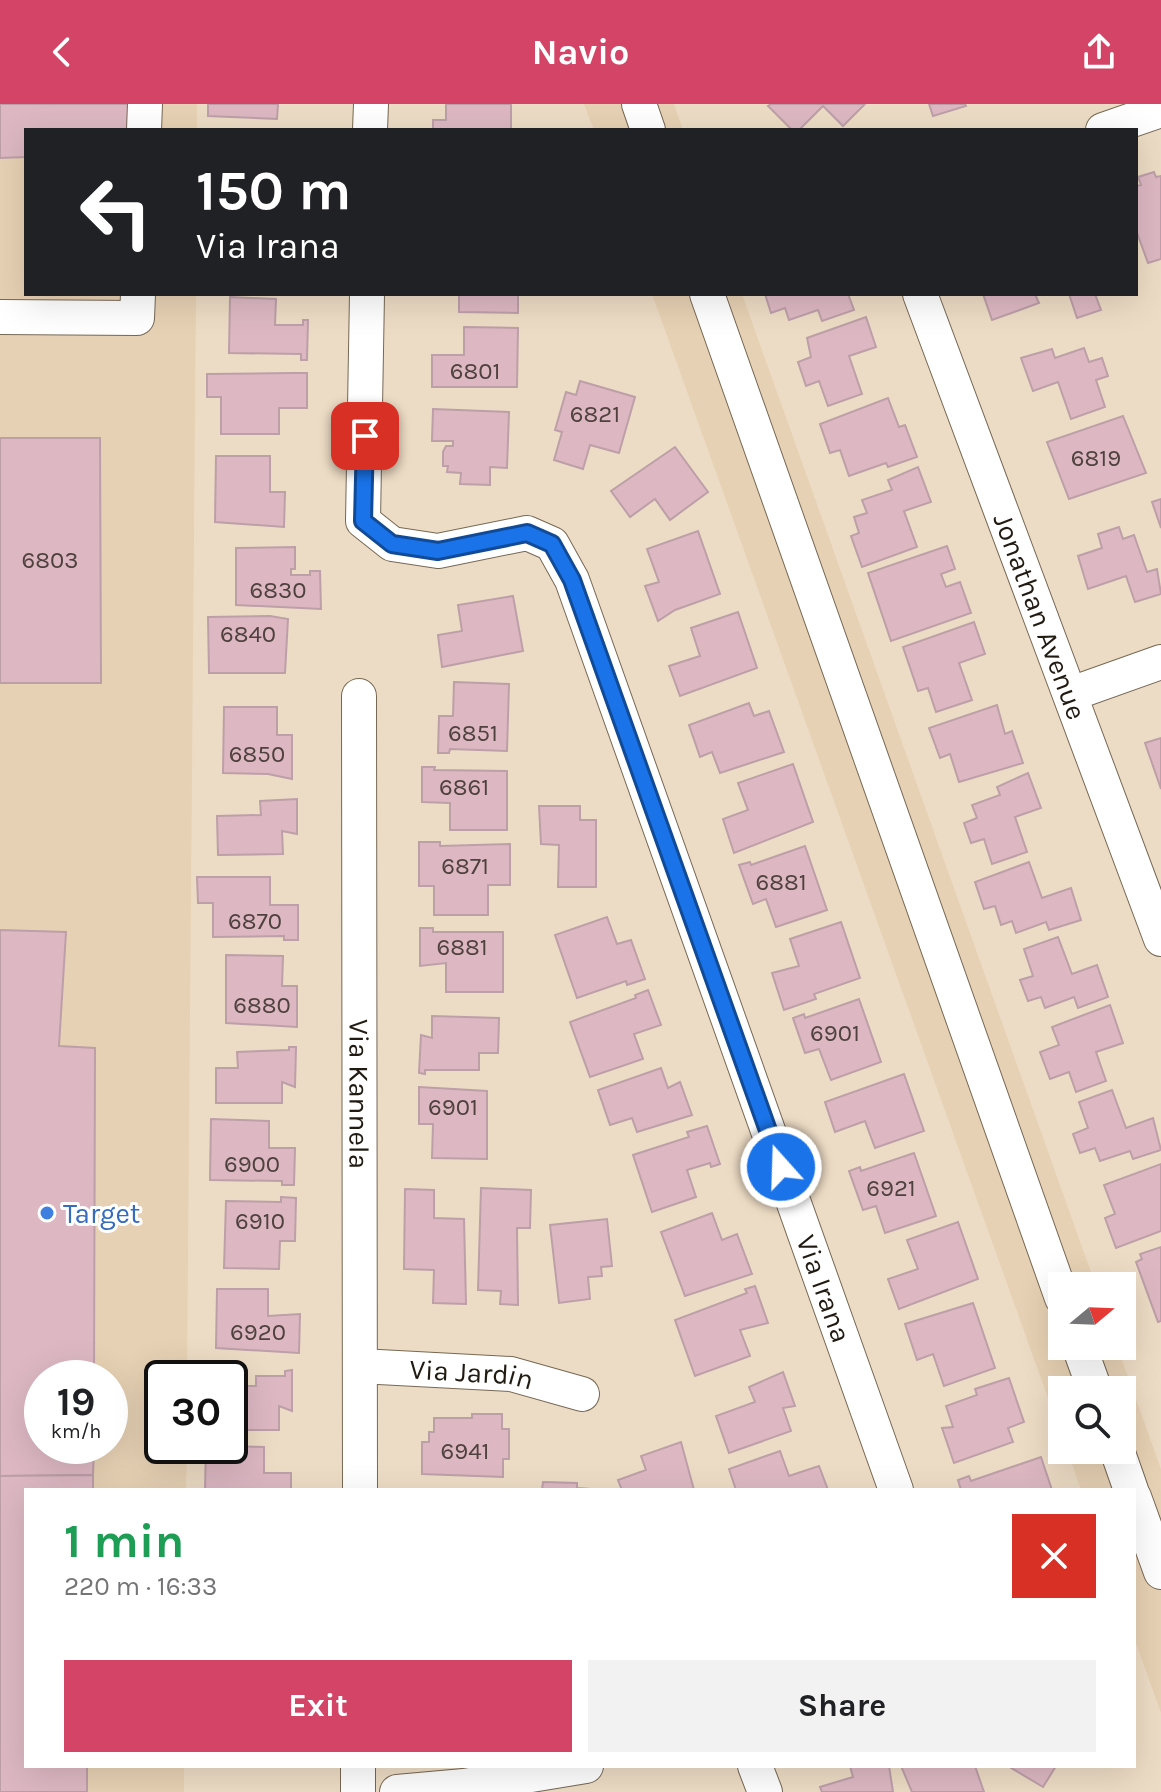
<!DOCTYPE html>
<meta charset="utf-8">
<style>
body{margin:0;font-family:Karla,sans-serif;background:#f2f2f2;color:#202124;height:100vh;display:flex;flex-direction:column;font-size:30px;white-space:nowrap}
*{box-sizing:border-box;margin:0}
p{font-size:26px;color:#757577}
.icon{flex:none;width:44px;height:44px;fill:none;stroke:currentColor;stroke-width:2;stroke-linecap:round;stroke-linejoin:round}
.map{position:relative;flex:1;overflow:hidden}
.panel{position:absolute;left:24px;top:1384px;width:1112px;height:280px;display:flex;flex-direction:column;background:#fff;border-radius:0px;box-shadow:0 8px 32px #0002}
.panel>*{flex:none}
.guide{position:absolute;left:24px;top:24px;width:1114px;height:168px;border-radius:0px;box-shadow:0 8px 32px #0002;background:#202124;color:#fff;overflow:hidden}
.needle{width:52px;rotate:71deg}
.tools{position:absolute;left:1048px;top:1168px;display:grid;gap:16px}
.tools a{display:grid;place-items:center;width:88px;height:88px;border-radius:0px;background:#fff;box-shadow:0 8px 32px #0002;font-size:40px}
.speed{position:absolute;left:24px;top:1256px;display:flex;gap:16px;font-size:40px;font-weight:700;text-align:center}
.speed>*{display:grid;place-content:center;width:104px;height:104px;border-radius:50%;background:#fff;box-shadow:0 8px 32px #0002;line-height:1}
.speed small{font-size:20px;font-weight:400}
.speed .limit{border:4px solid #111;border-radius:12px;background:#fff;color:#111}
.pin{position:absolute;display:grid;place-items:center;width:68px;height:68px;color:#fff;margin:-34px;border-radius:16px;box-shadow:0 4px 12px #0006}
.me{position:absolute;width:88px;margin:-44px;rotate:340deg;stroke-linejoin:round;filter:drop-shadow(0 0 6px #0008)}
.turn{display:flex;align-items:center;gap:28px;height:168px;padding:0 40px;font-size:36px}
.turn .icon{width:104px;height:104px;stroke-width:2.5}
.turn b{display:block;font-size:56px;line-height:68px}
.round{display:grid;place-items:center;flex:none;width:84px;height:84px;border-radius:0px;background:#f2f2f2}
.head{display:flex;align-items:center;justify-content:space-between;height:136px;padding:0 40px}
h1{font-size:48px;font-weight:700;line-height:60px;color:#1e9e55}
.primary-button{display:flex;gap:16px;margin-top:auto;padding:16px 40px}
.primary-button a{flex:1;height:92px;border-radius:0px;background:#d34466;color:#fff;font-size:32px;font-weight:700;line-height:92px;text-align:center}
.primary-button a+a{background:#f2f2f2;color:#202124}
header{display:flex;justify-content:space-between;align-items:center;height:104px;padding:0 40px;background:#d34466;color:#fff;font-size:36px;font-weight:700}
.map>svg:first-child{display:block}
.built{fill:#e7d1b4;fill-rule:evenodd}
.building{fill:#ddb8c3;stroke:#bd9fa8;stroke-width:2}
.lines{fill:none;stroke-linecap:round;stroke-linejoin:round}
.minor-casing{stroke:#776854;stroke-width:36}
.minor{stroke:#fff;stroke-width:34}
.route-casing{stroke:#114b97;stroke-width:20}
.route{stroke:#1a73e8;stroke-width:14}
.shop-dot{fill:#3f7fe0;stroke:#fff;stroke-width:3}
.labels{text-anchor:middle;stroke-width:6;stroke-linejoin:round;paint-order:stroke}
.number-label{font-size:24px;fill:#4f423e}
.street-label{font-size:28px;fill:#201a11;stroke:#fff}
.shop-label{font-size:28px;fill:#366cbe;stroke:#fff;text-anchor:start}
</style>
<header><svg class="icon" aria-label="back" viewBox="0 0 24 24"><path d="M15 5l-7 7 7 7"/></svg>Navio<svg class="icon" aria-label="share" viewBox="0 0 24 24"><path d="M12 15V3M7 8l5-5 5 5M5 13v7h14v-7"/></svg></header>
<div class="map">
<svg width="1161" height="1688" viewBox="0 0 1161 1688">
<rect width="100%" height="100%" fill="#eddcc5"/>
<g class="built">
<path d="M0,0h197v26h-171v164h170l-9,1084h-25v68h25l-1,44h-160v276h158v26h-184zM42,1274h68v68h-68z"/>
<path d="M584,0h90l9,26h-89z"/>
<path d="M652,190h90l354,992h-34v60h55l44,123v244l-27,-75v-148h-53l-14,-40h55v-60h-60v47z"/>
</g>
<g class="building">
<path d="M0,0h129l-1,26h-102v27l-26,1z"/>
<path d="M208,0h70l-1,15 -69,-3z"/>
<path d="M446,0h65v26h-78v-10h13z"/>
<path d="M771,0h94l-22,22 -20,-20 -24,24h-7l-24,-24z"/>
<path d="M929,0h36l1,2 -33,10z"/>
<path d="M1154,68l2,5 5,-1v83l-13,4 -12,-33v-44l5,-1 -3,-8z"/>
<path d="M459,190h59v19l-59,-1z"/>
<path d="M765,190h83l6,16 -32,11 -4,-11 -29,10 -4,-12 -14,5z"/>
<path d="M983,190h52l4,9 -47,17z"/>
<path d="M1069,190h26l6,16 -24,8z"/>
<path d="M230,193l46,2 -1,26h28v-5h5l-1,40h-6v-6l-72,-1z"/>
<path d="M866,213l10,30 -27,9 13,38 -34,12 -9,-25 -13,5 -8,-24 13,-5 -4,-19z"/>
<path d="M464,223l54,1 -1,59h-85v-32h32z"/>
<path d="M1084,244l5,14 13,-4 6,18 -12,4 9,27 -34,12 -13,-37 -25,9 -12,-33 31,-9 3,9z"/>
<path d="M294,269h13v35h-28v26h-58v-37h-14v-23z"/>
<path d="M580,277l55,16 -16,56 -29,-8 -7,24 -29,-9 8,-28 -7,-2 11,-38 10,3z"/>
<path d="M888,294l11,29 6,-2 12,32 -29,10 -2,-4 -37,13 -9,-26 -10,3 -10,-29z"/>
<path d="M433,305l76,3 -2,56 -17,-1v18l-30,-1 1,-11 -14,-1 1,-6h-5v-14l3,-6h7v-5h-21z"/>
<path d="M1123,312l23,57 -77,26 -22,-57z"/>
<path d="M0,334h100l1,245h-101z"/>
<path d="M675,343l33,45 -38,28 -15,-21 -25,18 -19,-26z"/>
<path d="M216,352h54v36h15l-1,35 -69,-5z"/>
<path d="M918,363l13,35 -27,9 13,36 -55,20 -11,-31 8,-3 -5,-16 13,-4 -5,-13 30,-10 -4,-10z"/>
<path d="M1161,395v29l-9,-26z"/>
<path d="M1119,423l4,12 11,-4 13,37 10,-3 4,25 -26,8 -9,-26 -38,13 -10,-33 24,-8 -4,-14z"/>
<path d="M698,427l22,63 -45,16 -17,11 -13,-35 14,-4 -12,-33z"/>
<path d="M947,442l8,23 -14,5 5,13 14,-5 11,31 -80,28 -23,-68z"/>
<path d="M295,443v22h-4v6h19v-4h10l1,38 -85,-4v-57z"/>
<path d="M513,492l10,55 -81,16 -4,-32 24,-4 -4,-26z"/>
<path d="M738,508l19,56 -77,28 -11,-30 31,-10 -9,-28z"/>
<path d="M270,512l18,3 -3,54h-76l-1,-56z"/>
<path d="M974,518l11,32 -26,9 13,37 -36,12 -8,-24 -10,3 -15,-44z"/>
<path d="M454,578l55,2 -2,67 -57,-2 -1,4h-11l1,-37h14z"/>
<path d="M749,599l5,13 15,-5 15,41 -64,21 -8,-21 -12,5 -11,-32z"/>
<path d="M997,601l8,29 7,-3 11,32 -64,19 -9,-28 -10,4 -11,-30z"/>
<path d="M224,603h53v28h15v44l-24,-5 -45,-1z"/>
<path d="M1161,634v51l-16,-46z"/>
<path d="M793,660l20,58 -79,31 -11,-34 25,-9 -10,-27z"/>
<path d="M422,663h13l-1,3 73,1v59h-57v-27l-28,-1z"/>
<path d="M1028,669l13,35 -26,9 12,35 -35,12 -8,-25 -13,4 -7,-20 13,-5 -5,-13 28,-10 -3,-8z"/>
<path d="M297,695v35l-15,-3 1,23 -65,1 -1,-39 44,-1 -1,-14z"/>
<path d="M539,702h41v14h16v67h-38l1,-42 -18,-1z"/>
<path d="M419,738h21v4l70,-2v41h-22v30h-54v-29h-15z"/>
<path d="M805,742l22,64 -51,17 -10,-28 -13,5 -14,-39 11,-3 1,3z"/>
<path d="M1029,758l13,36 29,-10 10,32 -32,10 -3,-8 -30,11 -4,-12 -11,4 -6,-19 -11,3 -9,-27z"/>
<path d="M197,773h73v28h28v35h-14v-4l-71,1v-34h-15z"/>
<path d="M607,813l10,27 14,-4 14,39 -18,6 -1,-4 -49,17 -22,-63z"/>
<path d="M841,818l19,56 -46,16 2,5 -32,11 -12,-37 27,-7 -9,-27z"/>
<path d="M420,824h13v4h70v60h-57v-29l-26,3z"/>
<path d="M0,826l66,2 -7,114 36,2 -1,330h-52v68h52l-1,29 -93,1z"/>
<path d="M1058,833l14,37 25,-9 11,32 -30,11 -4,-11 -29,11 -4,-11 -13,4 -8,-21 13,-4 -9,-27z"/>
<path d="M226,851l57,1 -1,30h15v41l-71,-4z"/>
<path d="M648,886l13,35 -27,9 9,25 -53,18 -20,-55 66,-24 -1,-3z"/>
<path d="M859,895l22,63 -50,18 -12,-31 -14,4 -12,-35 11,-4 1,4z"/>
<path d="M1110,901l13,38 -27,9 10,29 -30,11 -7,-20 -19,7 -10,-27 19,-7 -7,-18z"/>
<path d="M432,912l67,2 -1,35h-19v17h-54v4l-6,-1 2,-38 11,3z"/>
<path d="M289,943h7l-1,40 -13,-5v21h-66v-35h22l-1,-16 52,-2z"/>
<path d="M661,964l7,20 12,-6 12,33 -55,17 -5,-14 -22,7 -12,-35z"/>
<path d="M904,970l20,57 -49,17 -10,-27 -30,11 -10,-30z"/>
<path d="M419,983l68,4v68l-55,-1 1,-34h-14z"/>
<path d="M1112,986l14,38 27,-10 8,32 -28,9 -3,-8 -30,10 -5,-13 -15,5 -7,-19 15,-6 -9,-26z"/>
<path d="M211,1015l58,2v27h26l-1,37h-12v-4l-72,-1z"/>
<path d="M707,1022l13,38 -9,3 -1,-4 -23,7 9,27 -44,15 -19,-57 56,-18 -2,-5z"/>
<path d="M914,1049l22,63 -51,17 -9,-27 -13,4 -14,-39 11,-4 1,4z"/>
<path d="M1161,1060v67l-45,17 -11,-30 10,-4 -11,-29z"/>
<path d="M481,1084l50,2 -1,38h-13l1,77 -18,-1 1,-13 -23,-1z"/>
<path d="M405,1085l29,1v28l30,1 2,85 -33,-1 1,-33 -30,-1z"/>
<path d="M281,1093l15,1 -1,43h-15l-1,28 -55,-1 2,-67 55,1z"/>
<path d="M712,1109l10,27 15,-6 15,40 -67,22 -24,-64z"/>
<path d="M607,1115l5,47 -11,1 1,9 -14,1 2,22 -31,4 -9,-78z"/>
<path d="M958,1118l20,57 -79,30 -11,-30 30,-10 -11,-29z"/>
<path d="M1161,1143v74l-3,1 -22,-60 6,-3 -2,-5z"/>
<path d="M755,1182l13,37 -28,7 10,26 -55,20 -20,-56 72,-27 -2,-4z"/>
<path d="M217,1185h51v27l32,-2 -1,39 -83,-5z"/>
<path d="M973,1199l22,65 -51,18 -11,-32 -16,6 -12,-36z"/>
<path d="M292,1266v41l-13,-5v24h-49v-44h26v-10h29v-5z"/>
<path d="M783,1268l12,34 -12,2 8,23 -62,22 -13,-37 39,-14 -6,-15z"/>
<path d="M1009,1274l15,44 -16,6 5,14 -59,21 -12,-35 11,-1 -7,-21 31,-11 -2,-6z"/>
<path d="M472,1310h30v15h7v30h-6v18l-81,-3v-32h7v-10h5v-14h38z"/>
<path d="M681,1338l13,48h-72l-4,-10 28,-10 -5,-14z"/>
<path d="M206,1342l58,1v26h27v17h-86z"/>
<path d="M780,1347l9,25 30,-10 9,24h-92l-7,-21z"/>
<path d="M1041,1353l11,33h-91l-3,-10 11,-4 2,5z"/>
<path d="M93,1371v15h-67v276h61v26h-87v-316z"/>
<path d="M543,1378l34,1v5l29,2h-64z"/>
<path d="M850,1662h39l4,26h-71l-2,-5 33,-10z"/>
<path d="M901,1662h74l9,26h-72z"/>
<path d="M1008,1662h48l-13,21z"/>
</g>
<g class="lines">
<g class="minor-casing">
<g id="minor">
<path d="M639,0l9,26"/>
<path d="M144,26l1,-26"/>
<path d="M370,26l1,-26"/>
<path d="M1103,26l58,-20"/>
<path id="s1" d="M367,190l-4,227 29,23 46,7 89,-18 25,11 20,36 324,910"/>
<path d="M707,190l355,1004"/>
<path id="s2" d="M920,190l241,645"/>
<path d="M0,213l137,1 1,-24"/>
<path d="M1071,590l90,-32"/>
<path id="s3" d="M359,592l1,794"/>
<path d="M1079,1242l16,44"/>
<path id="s4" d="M360,1262l151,8 71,20"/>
<path d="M1117,1346l14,40"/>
<path d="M1134,1393l27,75"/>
<path d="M755,1662l10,26"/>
<path d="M358,1688v-26"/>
<path d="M397,1688l67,-6 122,-20"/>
</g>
</g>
<use href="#minor" class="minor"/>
</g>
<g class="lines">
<g class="route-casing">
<path id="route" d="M365,332l-2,85 29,23 46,7 89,-18 25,11 20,36 209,587"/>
</g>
<use href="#route" class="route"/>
</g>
<circle class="shop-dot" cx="47" cy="1109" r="8"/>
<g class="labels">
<g class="number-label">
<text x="475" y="275">6801</text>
<text x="595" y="318">6821</text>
<text x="1096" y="362">6819</text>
<text x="50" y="464">6803</text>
<text x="278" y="494">6830</text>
<text x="248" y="538">6840</text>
<text x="473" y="637">6851</text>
<text x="257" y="658">6850</text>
<text x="464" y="691">6861</text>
<text x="465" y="770">6871</text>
<text x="781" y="786">6881</text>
<text x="255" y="825">6870</text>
<text x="462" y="851">6881</text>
<text x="262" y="909">6880</text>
<text x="835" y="937">6901</text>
<text x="453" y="1011">6901</text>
<text x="252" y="1068">6900</text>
<text x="891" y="1092">6921</text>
<text x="260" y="1125">6910</text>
<text x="258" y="1236">6920</text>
<text x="465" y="1355">6941</text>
</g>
<g class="street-label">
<text dy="10" stroke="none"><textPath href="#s2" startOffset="344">Jonathan Avenue</textPath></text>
<text dy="10" stroke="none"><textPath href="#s3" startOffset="398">Via Kannela</textPath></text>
<text dy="10" stroke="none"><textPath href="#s1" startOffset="1222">Via Irana</textPath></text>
<text dy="10" stroke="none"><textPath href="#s4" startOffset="112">Via Jardin</textPath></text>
</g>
<g class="shop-label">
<text x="63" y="1119">Target</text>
</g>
</g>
</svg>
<div class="tools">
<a><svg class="needle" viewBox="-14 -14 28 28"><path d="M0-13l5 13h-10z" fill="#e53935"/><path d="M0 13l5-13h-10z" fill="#757577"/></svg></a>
<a><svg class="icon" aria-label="search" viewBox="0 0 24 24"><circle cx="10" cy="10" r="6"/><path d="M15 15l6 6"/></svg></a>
</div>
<div class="speed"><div>19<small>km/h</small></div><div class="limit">30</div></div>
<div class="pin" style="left:365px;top:332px;background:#d93025"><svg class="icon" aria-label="arrive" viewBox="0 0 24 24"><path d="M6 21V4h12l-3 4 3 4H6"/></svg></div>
<svg class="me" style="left:781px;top:1063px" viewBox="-20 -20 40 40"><circle r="17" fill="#1a73e8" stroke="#fff" stroke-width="3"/><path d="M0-11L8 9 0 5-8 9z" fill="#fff"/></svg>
<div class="guide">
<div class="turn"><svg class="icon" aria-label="left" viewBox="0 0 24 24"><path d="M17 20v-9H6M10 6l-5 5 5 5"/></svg><div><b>150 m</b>Via Irana</div></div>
</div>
<section class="panel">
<div class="head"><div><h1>1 min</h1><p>220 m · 16:33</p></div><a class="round" style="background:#d93025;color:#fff"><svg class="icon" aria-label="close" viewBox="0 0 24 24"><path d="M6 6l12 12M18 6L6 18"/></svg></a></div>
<div class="primary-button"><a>Exit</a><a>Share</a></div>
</section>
</div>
